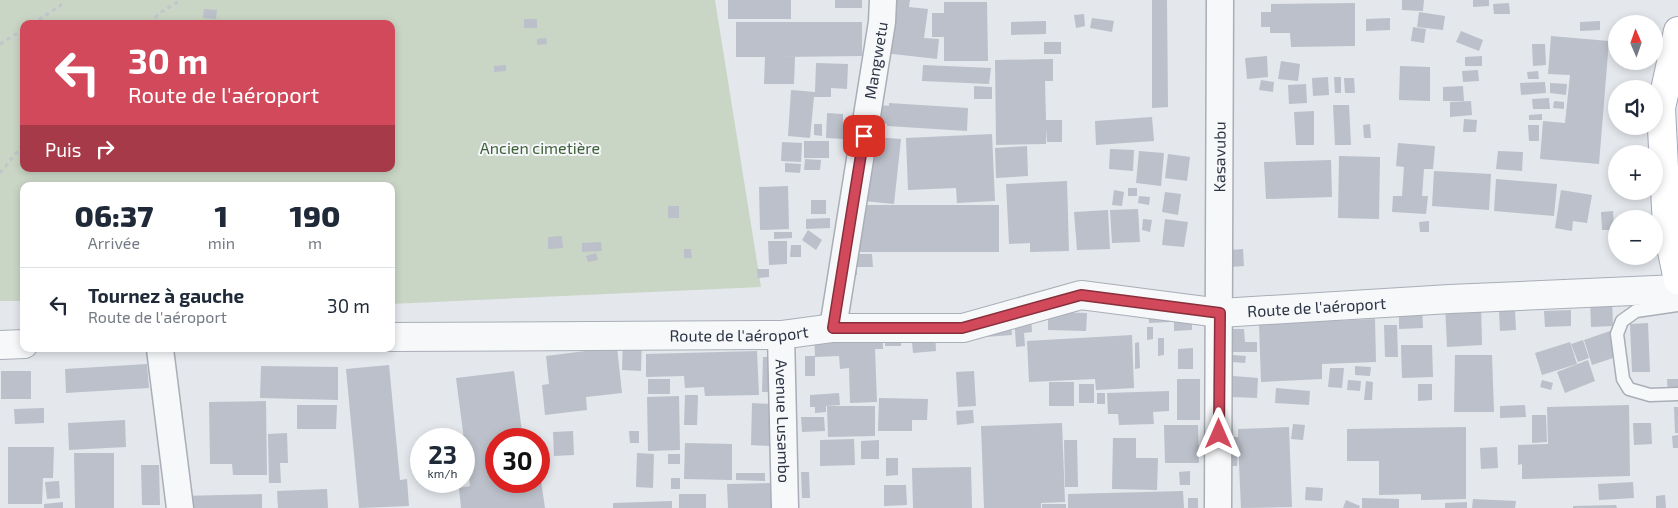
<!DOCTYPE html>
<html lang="fr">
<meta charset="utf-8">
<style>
body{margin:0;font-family:"Exo 2",sans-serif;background:#f6f6f7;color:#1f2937;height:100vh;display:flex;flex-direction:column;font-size:19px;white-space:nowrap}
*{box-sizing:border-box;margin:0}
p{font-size:16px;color:#747a83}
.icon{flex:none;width:28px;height:28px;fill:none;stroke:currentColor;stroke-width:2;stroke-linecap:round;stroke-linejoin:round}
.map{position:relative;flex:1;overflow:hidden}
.drawer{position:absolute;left:20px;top:182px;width:375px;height:170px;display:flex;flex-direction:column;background:#fff;border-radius:10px;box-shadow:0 2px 8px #0003}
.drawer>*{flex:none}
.guide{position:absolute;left:20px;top:20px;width:375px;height:152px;border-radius:10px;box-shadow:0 2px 8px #0003;background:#d1495b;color:#fff;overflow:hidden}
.needle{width:32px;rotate:358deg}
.fabs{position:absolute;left:1608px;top:15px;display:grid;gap:10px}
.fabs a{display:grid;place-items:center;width:55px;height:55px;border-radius:50%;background:#fff;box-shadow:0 2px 8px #0003;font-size:25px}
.speed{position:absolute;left:410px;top:428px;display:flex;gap:10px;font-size:25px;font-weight:700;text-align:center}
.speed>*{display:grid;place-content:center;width:65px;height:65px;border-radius:50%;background:#fff;box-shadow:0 2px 8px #0003;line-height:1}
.speed small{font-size:12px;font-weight:400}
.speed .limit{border:8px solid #d22;background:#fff;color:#111}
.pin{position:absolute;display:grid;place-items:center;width:42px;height:42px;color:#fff;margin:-21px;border-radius:10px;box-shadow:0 2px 8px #0006}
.me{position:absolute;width:55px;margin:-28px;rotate:0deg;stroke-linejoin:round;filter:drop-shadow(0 0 4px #0008)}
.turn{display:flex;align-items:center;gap:18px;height:105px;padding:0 25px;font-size:22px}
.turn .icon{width:65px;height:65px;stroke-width:2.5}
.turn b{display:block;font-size:35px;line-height:42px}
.then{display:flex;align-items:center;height:48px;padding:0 25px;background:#0003;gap:10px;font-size:19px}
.eta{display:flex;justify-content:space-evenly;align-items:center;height:85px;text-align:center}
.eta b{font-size:30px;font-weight:800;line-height:35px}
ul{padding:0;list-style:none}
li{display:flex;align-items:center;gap:15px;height:75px;padding:0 25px;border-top:1px solid #e0e1e3}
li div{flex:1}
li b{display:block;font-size:19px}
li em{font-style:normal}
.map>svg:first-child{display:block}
.green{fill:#c9d6c5;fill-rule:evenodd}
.building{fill:#bbc0ca}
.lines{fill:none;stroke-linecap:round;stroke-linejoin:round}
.service-casing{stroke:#a9aeb7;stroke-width:15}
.minor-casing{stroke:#a9aeb7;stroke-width:29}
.tertiary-casing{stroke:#a9aeb7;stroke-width:30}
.primary-casing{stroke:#a3abb8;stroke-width:30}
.path{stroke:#c2c5cb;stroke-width:3;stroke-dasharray:4 4;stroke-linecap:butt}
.service{stroke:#f7f8fa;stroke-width:12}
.minor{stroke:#f7f8fa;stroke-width:26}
.tertiary{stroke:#f7f8fa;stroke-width:28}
.primary{stroke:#fff;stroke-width:28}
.route-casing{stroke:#882f3b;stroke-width:12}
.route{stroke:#d1495b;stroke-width:9}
.labels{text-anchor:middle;stroke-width:4;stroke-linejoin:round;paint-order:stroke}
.street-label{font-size:16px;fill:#2b3445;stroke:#f4f6f9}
.park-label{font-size:16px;fill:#3f6138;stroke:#f4f6f9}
</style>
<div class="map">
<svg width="1678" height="508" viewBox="0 0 1678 508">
<rect width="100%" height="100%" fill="#e4e7ec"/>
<path class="green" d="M0,0h715l46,287 -370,17v-118h-367v115h-24zM24,24h367v145h-367z"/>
<g class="building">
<rect x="728" y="0" width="63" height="19"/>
<rect x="835" y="0" width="27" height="8"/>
<path d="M882,0h28l-1,7 19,2 -4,29 15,1 -2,20 -62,-7z"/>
<path d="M1152,0h15l1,107 -16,1z"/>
<path d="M1402,0h22l-1,11 -21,-1z"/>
<path d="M1473,0h16v6l-16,1z"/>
<path d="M944,2h43l1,59h-44v-24h-12v-24h12z"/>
<path d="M1355,3v43l-64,1 -1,-14h-20v-6h-9v-15h10v-8z"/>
<path d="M1509,3l1,11h-16l-1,-10z"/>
<path d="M204,9l13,1 -1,9 -13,-1z"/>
<path d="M1419,12l26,4 -2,14 -26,-3z"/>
<path d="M1084,14l1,12 -9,2 -2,-13z"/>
<path d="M1092,18l22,3 -2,11 -22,-4z"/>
<path d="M1390,18v12l-24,1v-12z"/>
<rect x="524" y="19" width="13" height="9"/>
<path d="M1046,21v13l-35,1v-13z"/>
<path d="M1600,21v9l-20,1v-9z"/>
<path d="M736,22h126v34l-80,1h13l-1,27h-30l1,-27h-29z"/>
<path d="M1413,27l13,2 -2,14 -13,-2z"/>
<path d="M1461,31l22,9 -4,11 -23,-9z"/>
<path d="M1551,36l58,5 -10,123 -59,-5 3,-38 22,2 5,-48 -22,-1z"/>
<path d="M546,38l1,6 -10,1v-6z"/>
<rect x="1044" y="42" width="17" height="12"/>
<path d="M1532,44h13l1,21 -13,1z"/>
<path d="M1267,56l1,21 -21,2 -2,-21z"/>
<path d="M1482,56v10h-17v-9z"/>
<path d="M1053,59v22h-8l1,39h16v22h-15l-1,-13v15l-50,1 -1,-85z"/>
<path d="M1281,61l19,3 -2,17 -20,-2z"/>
<path d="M816,63l32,1 -1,25 -16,-1v9h-17l-4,41 -22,-2 3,-46 24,2z"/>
<path d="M506,65v6l-12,1v-6z"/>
<path d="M923,65l68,3 -2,16 -67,-3z"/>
<path d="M1400,66l30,1v34l-31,-1z"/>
<path d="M1478,70l1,11 -16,1 -1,-11z"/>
<path d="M1538,71l1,8h-11l-1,-7z"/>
<path d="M1328,77l1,18 -16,1 -1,-18z"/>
<path d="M1334,77h7v16h-6z"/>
<path d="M1344,78h10l1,15h-10z"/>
<path d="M1261,80l13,2 -1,10 -14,-2z"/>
<path d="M1545,82l1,11 -25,2 -1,-12z"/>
<path d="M1550,83l17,1 -1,11 -16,-2z"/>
<path d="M1306,84l1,19 -18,1 -1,-19z"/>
<path d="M974,86l18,1v12h-18z"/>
<path d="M1463,86l1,15h-21v-14z"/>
<path d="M1549,98l1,11h-17l-1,-10z"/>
<path d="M1471,101l1,14 -22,2v-15z"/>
<path d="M1554,101l10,1v7l-11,-1z"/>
<path d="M889,103l79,5 -1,23 -80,-5v-2l-17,-2 1,-18 18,2z"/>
<path d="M1333,105h16l2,40h-16z"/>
<path d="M1314,111v34h-18l-2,-33z"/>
<path d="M827,113l16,1v25l-17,-1z"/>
<path d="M1542,114v6h-13v-5z"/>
<path d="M1152,117l2,24 -58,4 -1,-24z"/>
<path d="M1464,119l13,1 -1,12h-13z"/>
<path d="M814,124h8v12l-8,-1z"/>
<path d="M1370,124l1,14h-7l-1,-13z"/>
<path d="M1528,125h11v16h-10z"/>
<path d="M992,134l3,67 -38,2 -1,-15 -48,2 -2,-52z"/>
<path d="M861,136l40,3 -7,65 -40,-4z"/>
<rect x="804" y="141" width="25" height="17"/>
<path d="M782,142l20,1 -1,19 -20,-1z"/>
<path d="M1398,143l37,3 -2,23h-9l-2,27h6l-2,18 -34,-2 1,-16h9l2,-29 -8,-1z"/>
<path d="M1027,146l1,30 -32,2 -1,-30z"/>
<path d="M1110,149l24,1 -1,21 -24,-2z"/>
<path d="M1139,151l25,2 -3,33 -25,-3z"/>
<path d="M1498,151l25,1 -1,19 -26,-2z"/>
<path d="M1168,154l22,3 -3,24 -22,-3z"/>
<path d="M1339,156l41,1 -1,62 -41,-1z"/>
<path d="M805,159l16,1 -1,10h-16z"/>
<path d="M1331,160l1,37 -66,2 -2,-37z"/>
<path d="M785,163l16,1 -1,9 -15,-1z"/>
<path d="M1434,171l57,3 -2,36 -57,-4z"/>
<path d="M1496,179l61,5 -3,32 -60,-5z"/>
<path d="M1067,181l2,70 -39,1v-9l-21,1 -3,-60z"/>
<path d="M788,186l1,43 -29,1 -1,-43z"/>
<rect x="1128" y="188" width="9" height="8"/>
<path d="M1114,190l10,2 -2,14 -10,-1z"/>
<path d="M1561,190l31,5 -5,28 -14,-2 -1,10 -17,-3z"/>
<path d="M1165,192l16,2 -3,21 -16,-3z"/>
<path d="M1139,196l11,1 -1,8 -11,-2z"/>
<rect x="811" y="200" width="15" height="14"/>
<rect x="847" y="205" width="152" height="47"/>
<rect x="668" y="206" width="11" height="12"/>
<path d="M1138,209l2,33 -28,1 -2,-33z"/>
<path d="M1108,210l2,39 -33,1 -3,-38z"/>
<path d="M1613,211l1,19h-12l-1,-18z"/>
<path d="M830,218v10l-24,1v-10z"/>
<path d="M1143,219l9,1 -2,12 -8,-2z"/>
<path d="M1165,219l23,3 -4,25 -22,-2z"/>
<path d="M1429,221v11h-9l-1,-10z"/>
<path d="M808,230l14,10 -6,10 -14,-10z"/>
<path d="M774,232h18v6l-18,1z"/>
<path d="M562,236l1,12 -15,1v-12z"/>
<path d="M768,241h19v23l-18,1z"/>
<path d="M601,242l1,9 -20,1v-9z"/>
<path d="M791,245h10v12h-11z"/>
<path d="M684,249h7l1,9h-8z"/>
<path d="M1243,249l1,17 -13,1 -1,-17z"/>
<path d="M596,253l2,7 -10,2 -2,-6z"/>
<path d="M846,254h26l1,13h-16v8h-11z"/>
<path d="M757,269h12v8l-11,1z"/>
<path d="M1612,297l1,29 -22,1 -1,-28z"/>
<path d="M1174,302h18v28l-18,1z"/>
<path d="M1481,303l1,42 -35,2 -2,-43z"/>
<path d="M1399,306h23l1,22 -24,1z"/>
<path d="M1148,308h22v14l-21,1z"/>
<path d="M1515,310l1,20 -16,1 -1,-20z"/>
<path d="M1571,310v16l-26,1 -1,-16z"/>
<path d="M1048,312l39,1 -1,18 -38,-1z"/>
<path d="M1014,313h17l1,19 -8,1 1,13 -9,1z"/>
<path d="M1010,316l2,19 -27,2 -1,-19z"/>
<path d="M1375,319l1,43 -54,2v15l-61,3 -2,-58z"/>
<path d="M1648,323l2,49h-18l-2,-48z"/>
<path d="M1384,325h13l1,32h-13z"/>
<path d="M885,327l16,1v18h-16z"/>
<path d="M1147,327h6v12l-6,1z"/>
<path d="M882,328l1,21h-8l2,53 -27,1 -1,-35 -9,1 -1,-13 -24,1 -1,-27z"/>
<path d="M935,329l1,22 -23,2 -1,-11 -8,1 -1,-11z"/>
<path d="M1230,329h14l1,13h12v10h-28z"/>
<path d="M1610,331l9,25 -27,9 -8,-25z"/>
<path d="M623,334h19l-1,37 -19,-1z"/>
<path d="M1132,335l2,53 -38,2 -1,-11 -66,3 -2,-41z"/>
<path d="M1158,338h6v17l-6,1z"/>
<path d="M1583,340l6,18 -11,4 -7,-18z"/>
<path d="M1139,342l1,26 -5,1v-26z"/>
<path d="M1570,342l7,22 -35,11 -7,-22z"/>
<path d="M1401,345h31l1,32 -31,1z"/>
<path d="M617,347l5,46 -36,4 1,13 -42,5 -3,-30 7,-1 -3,-28z"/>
<path d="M1193,348v21h-15v-20z"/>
<path d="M757,351l2,44 -54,1 -1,-9 -19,1 -1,-12 -38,1v-23z"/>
<path d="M1233,355l13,1 -1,7 -13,-1z"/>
<path d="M1455,355h37l2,57h-40z"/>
<rect x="805" y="356" width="10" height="20"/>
<path d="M763,357h15l-1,35h-15z"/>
<path d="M1588,360l7,21 -30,12 -8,-21z"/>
<path d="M147,364l2,24 -83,5 -1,-24z"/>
<path d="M389,365l11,115 7,-1 2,27 -50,2 -13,-139z"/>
<path d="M261,366l77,1v33l-78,-2z"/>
<path d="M1355,366l16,1 -1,9 -15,-1z"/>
<path d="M1330,368h14l-2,20 -14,-1z"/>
<rect x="1" y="371" width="30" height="28"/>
<path d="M514,371l9,68h-27v42h43l1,-7 5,34h-84l-2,-20 11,-2 -14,-108z"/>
<path d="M974,371l2,35 -18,1 -2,-35z"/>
<path d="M1233,376l25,2 -1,20 -26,-1z"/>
<rect x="648" y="379" width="22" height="15"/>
<rect x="1177" y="379" width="23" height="41"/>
<path d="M1667,379h11v18l-10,1z"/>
<path d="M1348,380l13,1 -1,10 -13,-1z"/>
<path d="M1542,380l11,3 -2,7 -11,-3z"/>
<path d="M1366,381l7,1 -1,18h-8z"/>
<rect x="1049" y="382" width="25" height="24"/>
<rect x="1079" y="384" width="15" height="19"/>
<path d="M1418,384h14v16l-14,1z"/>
<path d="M1276,388l34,3 -1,14 -34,-2z"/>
<path d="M1169,391v20l-16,1 1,12 -35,1 -1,-11h-10l-1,-21z"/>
<path d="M839,393l1,12 -14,1v6l-11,1v-6h-5v-12z"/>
<rect x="1097" y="393" width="8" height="11"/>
<path d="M685,395h13l-1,30h-13z"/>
<path d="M679,396l1,54 -32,1 -1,-54z"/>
<path d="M879,398l49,1 -1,21h-15v11h-34z"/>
<path d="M266,401l1,74h-34l-1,-11h-22l-1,-62z"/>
<path d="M752,403l19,1 -1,42 -19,-1z"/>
<path d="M297,405h40l-1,24h-39z"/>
<path d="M1525,405l1,12 -26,1v-12z"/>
<path d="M1629,405l1,71 -108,3v-15l-4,1v-20l30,-1 -1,-37z"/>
<path d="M827,406h48v30l-47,1z"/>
<path d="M1674,407h4v26h-3z"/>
<path d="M44,408v15l-29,1 -1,-15z"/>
<path d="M973,410l1,13 -17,2 -1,-14z"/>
<path d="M1532,415h14l1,27 -15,1z"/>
<path d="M801,417h23l1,14 -23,1z"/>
<path d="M125,420l1,27 -57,3 -1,-27z"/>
<path d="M1062,423l3,79 -24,1v5h-57l-3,-82z"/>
<path d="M1633,423h18l1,21 -18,1z"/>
<path d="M1293,424l12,1 -2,15 -12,-1z"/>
<path d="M1164,425h34l1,38h-34z"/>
<path d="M1289,427l3,80 -51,1 -3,-66 -1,24h-8v-29h9v-8z"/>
<path d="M1466,427v72l-45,1v-6l-42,1v-34h-32v-32z"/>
<path d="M573,431l1,24 -20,1 -1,-24z"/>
<path d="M629,431h10v12h-9z"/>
<path d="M287,433l1,30h-8l1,20h-12l-1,-49z"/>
<path d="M1678,435v13h-5l-1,-12z"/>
<path d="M1113,438h23v20h22l-1,32 -45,-1z"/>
<path d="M854,439l1,26 -35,1v-26z"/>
<path d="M879,440v19h-18v-18z"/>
<path d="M1064,440h13l1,47h-13z"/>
<path d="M685,443l47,1v36l-48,-1z"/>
<path d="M8,447h46l-1,31h-10l-1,26h-34z"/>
<path d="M1497,447l1,21 -17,1 -1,-21z"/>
<path d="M74,453h40v55h-39z"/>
<path d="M637,453l17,1 -1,34 -17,-1z"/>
<rect x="668" y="454" width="12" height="10"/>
<path d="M886,458h12v17l-12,1z"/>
<path d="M141,465h18l1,40h-18z"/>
<path d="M971,467l1,41h-59l-1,-40z"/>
<path d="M1190,471v14h-10l-1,-13z"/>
<path d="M801,472h8l1,26h-8z"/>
<path d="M736,473h29v8l-29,-1z"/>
<rect x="671" y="478" width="9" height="11"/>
<path d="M59,481l1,17 -13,1 -2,-17z"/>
<path d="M1633,482l1,16 -35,2 -1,-16z"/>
<path d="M778,483v25h-50l-1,-24z"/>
<path d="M884,485h22l1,20 -23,1z"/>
<path d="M1306,487l17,1 -1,13 -17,-1z"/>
<path d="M327,489l1,19h-50l-1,-17z"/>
<path d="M1183,491l1,17h-116v-14z"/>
<path d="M262,494v14h-83v-12z"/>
<rect x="679" y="494" width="27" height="14"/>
<path d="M1665,495l1,13h-10v-12z"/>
<rect x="1188" y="498" width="10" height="10"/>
<path d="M1362,498l37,1v9h-37z"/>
<path d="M1473,499l43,2 -1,7h-43z"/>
<path d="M1346,500l14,6 -1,2h-16z"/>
<path d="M672,501v7h-59v-5z"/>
<path d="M63,502v6h-19v-4z"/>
<path d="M1467,502v6h-22v-5z"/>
<rect x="1042" y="504" width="24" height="4"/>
<path d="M1616,505l1,3h-44v-2z"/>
</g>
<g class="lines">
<g class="service-casing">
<path id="service" d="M1678,305l-42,6 -14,10 -5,13 6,45 6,10 21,6 28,-1"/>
</g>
<g class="minor-casing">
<g id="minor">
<path id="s1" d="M833,328l49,-306 1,-22"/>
<path id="s2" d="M781,335l4,173"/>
<path d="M160,349l20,159"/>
<path id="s3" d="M1218,508l2,-508"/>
</g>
</g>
<g class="tertiary-casing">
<g id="tertiary">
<path id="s4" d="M391,337l390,-2 52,-7h130l118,-33 139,18 230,-14 228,-10"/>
<path d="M0,345l24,-1"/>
</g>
</g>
<g class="primary-casing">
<path id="primary" d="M1678,31l-17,77 6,120 11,52"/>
</g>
<g class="path">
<path d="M32,24l28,-18 4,-6"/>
<path d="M150,24l8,-10 23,-14"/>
<path d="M0,44l24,-15"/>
<path d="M0,173l24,-30"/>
</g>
<use href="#service" class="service"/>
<use href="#minor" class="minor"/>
<use href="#tertiary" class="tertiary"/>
<use href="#primary" class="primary"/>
</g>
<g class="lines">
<g class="route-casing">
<path id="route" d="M864,136l-31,192h129l119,-33 139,18 -1,121"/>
</g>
<use href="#route" class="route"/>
</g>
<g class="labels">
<g class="street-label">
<text dy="6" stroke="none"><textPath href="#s1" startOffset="271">Mangwetu</textPath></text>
<text dy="6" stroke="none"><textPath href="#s3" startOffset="351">Kasavubu</textPath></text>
<text dy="6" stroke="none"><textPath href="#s4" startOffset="932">Route de l'aéroport</textPath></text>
<text dy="6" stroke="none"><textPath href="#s4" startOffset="348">Route de l'aéroport</textPath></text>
<text dy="6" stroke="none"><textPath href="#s2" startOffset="86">Avenue Lusambo</textPath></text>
</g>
<g class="park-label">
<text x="540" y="154">Ancien cimetière</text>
</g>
</g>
</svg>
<div class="fabs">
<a><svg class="needle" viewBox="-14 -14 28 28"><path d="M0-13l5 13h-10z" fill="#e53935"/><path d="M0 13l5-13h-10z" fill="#747a83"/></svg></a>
<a><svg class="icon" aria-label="sound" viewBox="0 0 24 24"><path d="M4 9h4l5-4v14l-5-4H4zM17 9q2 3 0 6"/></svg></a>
<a>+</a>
<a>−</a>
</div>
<div class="speed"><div>23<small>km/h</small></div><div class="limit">30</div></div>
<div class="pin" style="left:864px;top:136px;background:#d93025"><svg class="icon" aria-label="arrive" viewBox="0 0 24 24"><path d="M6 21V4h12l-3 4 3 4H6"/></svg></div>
<svg class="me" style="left:1219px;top:434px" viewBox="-20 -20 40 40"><path d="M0-17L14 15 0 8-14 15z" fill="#d1495b" stroke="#fff" stroke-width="4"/></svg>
<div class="guide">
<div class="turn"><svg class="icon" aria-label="left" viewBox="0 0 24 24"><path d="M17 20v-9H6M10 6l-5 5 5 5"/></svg><div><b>30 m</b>Route de l'aéroport</div></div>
<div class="then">Puis<svg class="icon" aria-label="right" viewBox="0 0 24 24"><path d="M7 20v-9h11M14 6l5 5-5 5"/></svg></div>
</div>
<section class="drawer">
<div class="eta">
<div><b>06:37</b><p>Arrivée</p></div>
<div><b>1</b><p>min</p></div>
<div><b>190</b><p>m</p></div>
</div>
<ul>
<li><svg class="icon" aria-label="left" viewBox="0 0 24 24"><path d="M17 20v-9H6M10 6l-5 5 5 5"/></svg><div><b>Tournez à gauche</b><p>Route de l'aéroport</p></div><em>30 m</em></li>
</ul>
</section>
</div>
